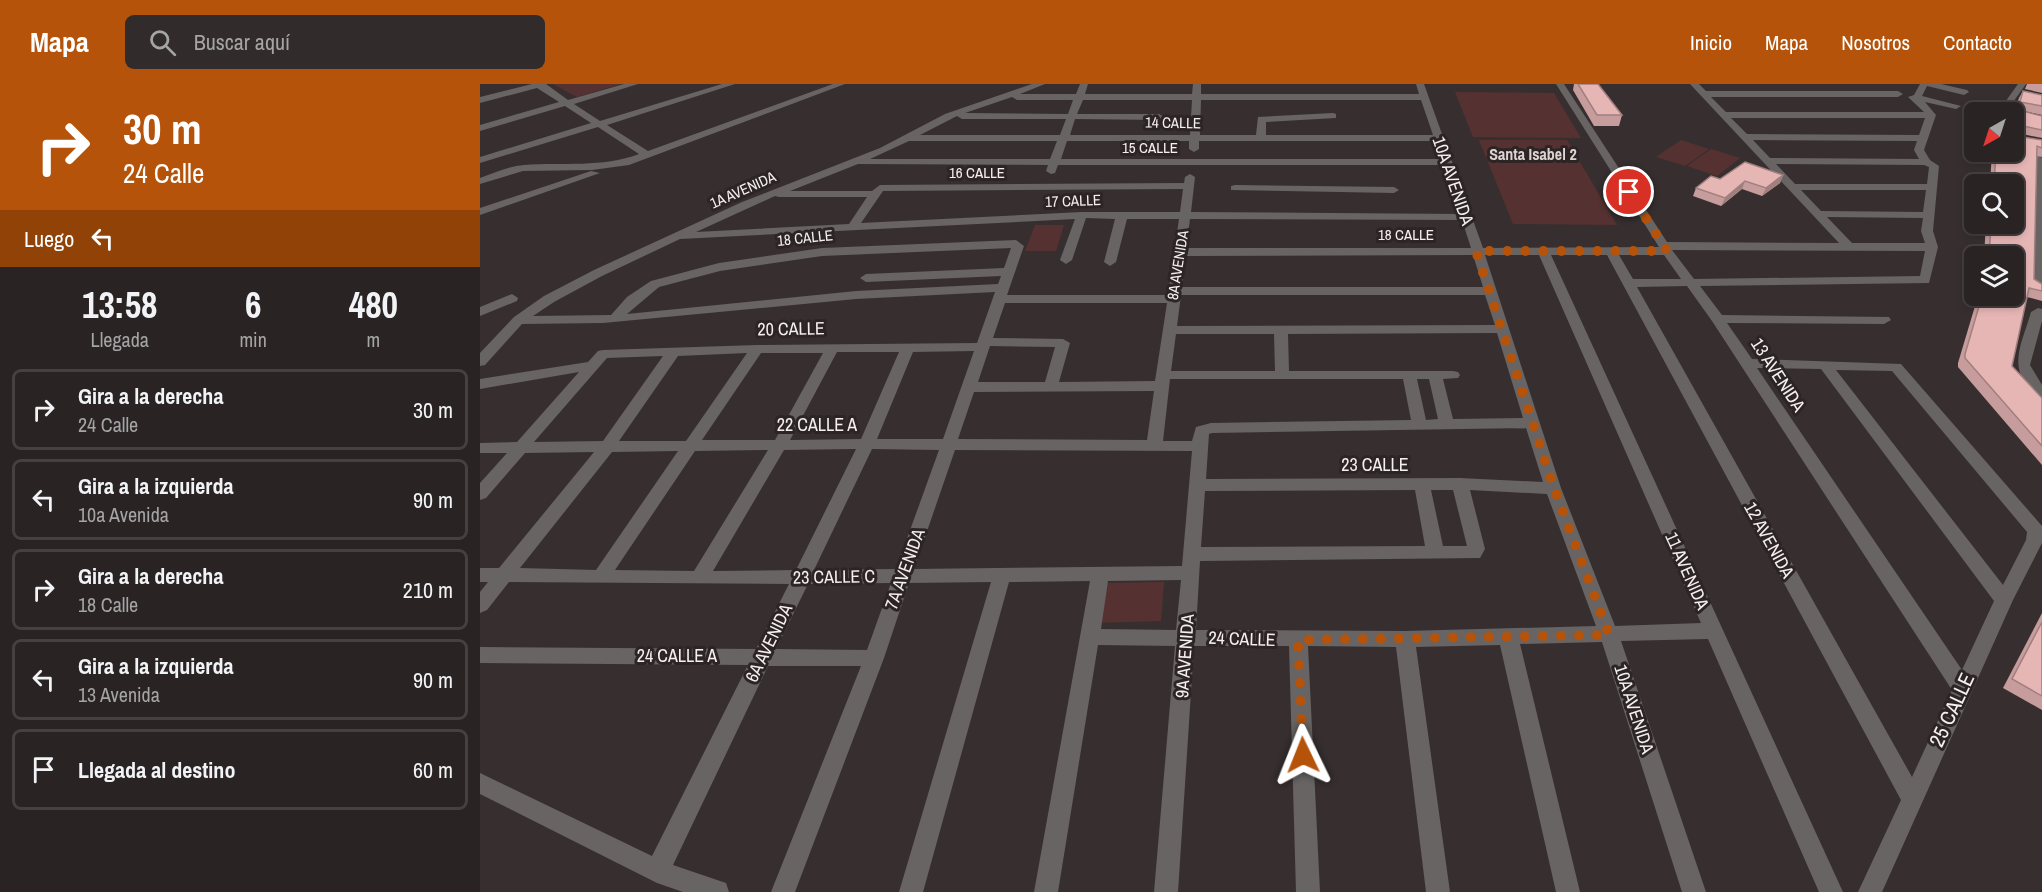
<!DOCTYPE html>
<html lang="es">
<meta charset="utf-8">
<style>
body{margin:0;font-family:"Archivo Narrow",sans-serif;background:#312b2b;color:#f1f3f6;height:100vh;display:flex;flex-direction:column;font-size:22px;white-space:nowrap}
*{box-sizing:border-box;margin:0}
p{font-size:20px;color:#a5a4a6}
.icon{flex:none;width:33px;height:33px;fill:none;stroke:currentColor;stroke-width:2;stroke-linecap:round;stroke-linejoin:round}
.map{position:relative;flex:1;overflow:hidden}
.details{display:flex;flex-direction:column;background:#292323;width:480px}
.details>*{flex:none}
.hud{background:#b45309;color:#fff;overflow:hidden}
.needle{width:39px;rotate:219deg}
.buttons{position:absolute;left:1484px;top:18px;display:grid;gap:12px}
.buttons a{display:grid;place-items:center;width:60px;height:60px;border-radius:9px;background:#292323;box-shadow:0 3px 9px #0003,0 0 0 2px #454041;font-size:30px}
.pin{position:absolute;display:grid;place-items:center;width:51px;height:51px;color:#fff;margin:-26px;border:3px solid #fff;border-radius:50%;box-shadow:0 2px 6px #0007}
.me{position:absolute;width:66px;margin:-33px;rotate:358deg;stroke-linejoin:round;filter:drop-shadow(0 0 4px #0008)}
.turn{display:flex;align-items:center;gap:21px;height:126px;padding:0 24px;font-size:27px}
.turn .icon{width:78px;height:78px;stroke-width:2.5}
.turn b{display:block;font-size:42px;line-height:51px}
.then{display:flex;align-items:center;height:57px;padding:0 24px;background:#0003;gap:12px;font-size:22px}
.eta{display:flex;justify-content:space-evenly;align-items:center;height:102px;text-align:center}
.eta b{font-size:36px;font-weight:700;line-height:42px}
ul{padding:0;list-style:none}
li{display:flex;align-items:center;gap:18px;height:81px;margin:0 12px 9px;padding:0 12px;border:3px solid #454041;border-radius:9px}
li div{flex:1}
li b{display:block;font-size:22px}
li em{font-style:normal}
header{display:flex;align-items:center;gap:36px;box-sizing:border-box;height:84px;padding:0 30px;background:#b45309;color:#fff}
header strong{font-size:28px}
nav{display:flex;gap:33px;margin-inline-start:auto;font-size:21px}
.search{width:420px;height:54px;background:#312b2b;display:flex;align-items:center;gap:15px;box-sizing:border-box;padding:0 21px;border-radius:9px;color:#a5a4a6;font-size:22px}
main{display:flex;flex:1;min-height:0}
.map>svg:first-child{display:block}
.green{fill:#563131}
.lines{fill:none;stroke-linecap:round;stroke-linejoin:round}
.minor{fill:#686464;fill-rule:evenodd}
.wall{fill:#c69d9c}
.shaded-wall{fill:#a17f7f}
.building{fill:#e6b6b5;stroke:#a17f7f;stroke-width:1.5}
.route{stroke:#b45309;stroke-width:10;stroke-dasharray:0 18}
.labels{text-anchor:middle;stroke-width:6;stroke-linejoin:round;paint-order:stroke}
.far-street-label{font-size:15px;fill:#f5f0f0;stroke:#2d2525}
.far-neighbourhood-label{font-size:16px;font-weight:bold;fill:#ddd3d3;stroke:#2d2525}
.street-label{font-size:18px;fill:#f5f0f0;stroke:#2d2525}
.near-street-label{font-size:21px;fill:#f5f0f0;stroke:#2d2525}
</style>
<header>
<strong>Mapa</strong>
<div class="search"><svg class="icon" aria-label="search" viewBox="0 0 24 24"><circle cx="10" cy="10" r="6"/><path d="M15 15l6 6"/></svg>Buscar aquí</div>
<nav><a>Inicio</a><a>Mapa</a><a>Nosotros</a><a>Contacto</a></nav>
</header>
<main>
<section class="details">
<div class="hud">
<div class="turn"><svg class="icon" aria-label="right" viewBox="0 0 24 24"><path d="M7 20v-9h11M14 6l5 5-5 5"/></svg><div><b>30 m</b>24 Calle</div></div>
<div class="then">Luego<svg class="icon" aria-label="left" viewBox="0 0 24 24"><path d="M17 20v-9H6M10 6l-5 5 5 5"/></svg></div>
</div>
<div class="eta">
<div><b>13:58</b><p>Llegada</p></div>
<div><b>6</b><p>min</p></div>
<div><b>480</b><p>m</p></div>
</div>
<ul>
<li><svg class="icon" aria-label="right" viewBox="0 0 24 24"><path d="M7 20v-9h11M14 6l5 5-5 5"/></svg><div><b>Gira a la derecha</b><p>24 Calle</p></div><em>30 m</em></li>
<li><svg class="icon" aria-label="left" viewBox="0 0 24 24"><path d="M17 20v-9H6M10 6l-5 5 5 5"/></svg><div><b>Gira a la izquierda</b><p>10a Avenida</p></div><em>90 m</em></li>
<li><svg class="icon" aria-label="right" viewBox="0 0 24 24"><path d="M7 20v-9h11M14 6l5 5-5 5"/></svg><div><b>Gira a la derecha</b><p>18 Calle</p></div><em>210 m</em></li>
<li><svg class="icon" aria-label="left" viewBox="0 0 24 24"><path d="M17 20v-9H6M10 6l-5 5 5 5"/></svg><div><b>Gira a la izquierda</b><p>13 Avenida</p></div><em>90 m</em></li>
<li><svg class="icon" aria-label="arrive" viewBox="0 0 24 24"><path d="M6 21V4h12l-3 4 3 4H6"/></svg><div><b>Llegada al destino</b></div><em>60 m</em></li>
</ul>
</section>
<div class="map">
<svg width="1562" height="808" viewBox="0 0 1562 808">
<rect width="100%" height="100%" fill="#372f2f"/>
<g class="green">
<path d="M73,0h68l-44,13z"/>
<path d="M975,8l99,1 27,45 -108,-1z"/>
<path d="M999,56h88l50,85 -104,-1z"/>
<path d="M1201,56l28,9 -24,17 -29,-9z"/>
<path d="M1231,65l29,9 -23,18 -30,-10z"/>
<path d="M555,141h29l-8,26h-31z"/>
<path d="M684,498l-3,39 -65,2 4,-40z"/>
</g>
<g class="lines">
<g class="minor">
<path d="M52,0h14l22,16 56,-16h14l-64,20 26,17 122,-37h13l-128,41 41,26 185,-67h12l-216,81 -37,5 -69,1 -43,13v-6c14,-5 30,-12 44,-13 39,-3 78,3 115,-11l-41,-27 -118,36v-6l111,-34 -26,-17 -85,25v-6l79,-23 -22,-14 -57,15v-6z"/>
<path d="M552,0h13l-25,10h56l4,-10h8l-3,10h107l1,-10h8v10h218l-3,-10h8l59,164 176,-1 -103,-163h8l103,158 172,1 -149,-159h9l7,7h192l5,3 -5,3h-187l15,15h198l-16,-15 6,-2 6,-11h21l26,6 2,2 -5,3 -37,-9 -5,10 39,10 -5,3 -31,-7 11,13 -12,35 6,10 9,6 -6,65 5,16 -9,36 -229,3 22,29 167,2 2,3 -7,4 -157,-1 25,36 149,5 141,162v17l-29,57 -131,292h-24l43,-92 -294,-545h-56l292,637h-24l-111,-253 -87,2 85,251h-24l-80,-250 -82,2 60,248h-24l-56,-247 -84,2 34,245h-24l-30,-245 -88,-1 12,246h-24l-7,-246h-95l-16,246h-24l21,-246 -77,-1 -40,247h-24l56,-311 -81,1 -86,310h-24l92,-310 -82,1 -25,75 -89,234h-24l90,-226h-93l-95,199 53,18 3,9h-46l-26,-9 -177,-89v-21l172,83 96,-191 -268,-2v-16l276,2 33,-65 -280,-2 -22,28 -7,3v-21l8,-10h-8v-14h19l95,-116 -69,1 -39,45 -6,2v-17l27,-30h-27v-10l37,-1 62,-70 -99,17v-10l108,-17 10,-11 5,-1 154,-5 220,-2 18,-51 -139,7 -253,24 -81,1 -37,41 -5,1v-13l34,-36 30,-21 50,-26 148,-68 138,-54 65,-34zM532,13l5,3h56l-5,14 -103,-1zM603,16h109l-2,35h-120l5,-16 84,1 5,-3 -5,-3h-82zM721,16h220l12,35h-167v-13l70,-4v-4l-3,-1 -75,4 -2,18h-56zM477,32l5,3h104l-6,16h-140zM1251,34h194l-6,17 -172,-1zM1273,56l164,1 -3,9 5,9 -149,-1zM429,57h148l-7,18h-180zM587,57h122v8l5,3 5,-3v-8h236l6,18h-380zM378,80l190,1 -2,6 5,3 4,-1 3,-8h385l17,49 -269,-2 4,-35 -5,-3 -5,3 -1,6 -304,2 -8,6h-82zM1296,80l148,1 5,2 -2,17h-132zM703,105l-3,23h-98l-221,11 22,-32zM1321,106h125l-3,22 -102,-1zM295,112l4,1h88l-18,27 -153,8zM1347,133l96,1 -2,13 4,12h-73zM606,134l29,1 -11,43 6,4 6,-4 11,-43h52l-11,76h-161l17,-49 -8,-6 -194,8 -103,15 -68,18 -24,16 -16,18 -78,1 21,-14 48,-26 78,-37 395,-20 -15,41 6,4 6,-4zM710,135l272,1 9,28h-285zM531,164l-7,20 -138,6 -6,4 6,4 135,-6 -3,8 -142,7 -229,23 32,-27 61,-16 102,-15zM1192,166l253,1 -5,25 -226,3zM993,171l10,32h-301l4,-31zM1005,171h54l162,368 -86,3 -54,-138zM1139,171h45l17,24h-48zM1207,202l25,35 240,369 -40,87 -275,-490zM701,211h304l10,30 -318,1zM525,219h162l-12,78 -96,1 11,-39 -7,-4 -70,-1zM1017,249l26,85 -70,1 -10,-40 15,-1 2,-3 -2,-3 -5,-1h-164l-1,-37zM696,250h98l1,37h-104zM510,262l65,1 -10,35h-67zM494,267l-31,88h-66l36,-87zM357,268h62l-38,87 -71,1zM267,269l-61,88h-67l59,-85zM281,269h62l-48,87h-73zM183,272l-60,85 -69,1 73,-84zM1277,284l64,1 173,232 -32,69zM1356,286l56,1 135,161 -1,8 -23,45zM690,295h233l8,41 -200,3 -15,4 -4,14h-29zM937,295h12l9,40 -12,1zM674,307l-7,49 -189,-1 16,-47zM1046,344l17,54 -83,-4 -254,1 3,-45 3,-1zM376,365l-60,121 -83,1 71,-121zM392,365l67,1 -43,119 -82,1zM288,366l-74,121 -79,-1 80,-119zM475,366l237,1 -10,115 -268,3zM198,367l-82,119 -76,-2 92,-116zM935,406l10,56 -224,1 4,-56zM951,406h22l14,56h-24zM990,406l77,4 49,132 -191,5 -209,-1 4,-69 280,-3 5,-9zM701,496l-5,50 -75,-1 7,-48zM411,499l-24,67 -91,-1 32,-65z"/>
<path d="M1538,0h8l-20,28h-8z"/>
<path d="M1557,71l5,3v131l-6,3 -6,-4 2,-130z"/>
<path d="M111,87l9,2 -120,42v-7z"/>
<path d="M755,101l159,2 5,3 -5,3 -163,-3v-4z"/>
<path d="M32,210l6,4 -1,3 -37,15v-9z"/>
<path d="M1558,224l4,1v12l-12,44 12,20v14c-7,-2 -10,-7 -14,-12 -20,-23 -4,-49 3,-75z"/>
</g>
</g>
<g class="wall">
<path d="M1094,0h24l24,31 -3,11h-25l-21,-36z"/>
<path d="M1547,0h15v9l-17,-4z"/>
<path d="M1543,7l19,4v20l-27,-6 4,-11z"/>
<path d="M1535,25l27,7v22l-25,-5v3l25,4v17l-6,-1 -2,123 8,5v17l-15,-4 -15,69 30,32v67l-84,-98v-4l20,-67h35v-40h-29l2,-32h27v-40h-23l2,-32h21v-39z"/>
<path d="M1303,91l-3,8 -18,13 -20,-7 -21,17 -28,-10 3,-8 24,-9z"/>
<path d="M1562,529v97l-39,-22z"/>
</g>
<g class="shaded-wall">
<path d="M1303,91l-3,8 -18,13 4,-8z"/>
<path d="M1265,97l-3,8 -21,17 4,-8z"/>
</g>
<g class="building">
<path d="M1098,0h20l24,31h-25z"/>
<path d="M1543,7l19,4v11l-22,-4z"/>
<path d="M1535,25l27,7v14l-24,-5 -3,2 2,9 25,4v8l-5,-2 -3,133 8,5v7l-13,-3 -17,78 30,32v48l-77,-88v-4l17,-58h31v-40h-24l2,-32h22v-40h-19l2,-32h17v-26z"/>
<path d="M1265,78l38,13 -17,13 -21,-7 -20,17 -29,-10 15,-12 9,3z"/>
<path d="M1562,538v74l-30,-17z"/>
</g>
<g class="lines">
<path class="route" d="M823,671l-5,-115 311,-5 -55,-147 -78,-237h191l-38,-59"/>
</g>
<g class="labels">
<g class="far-street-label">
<text transform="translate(693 39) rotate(1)" y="5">14 CALLE</text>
<text x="670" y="69">15 CALLE</text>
<text x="497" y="94">16 CALLE</text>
<text transform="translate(263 106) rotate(-24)" y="5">1A AVENIDA</text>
<text transform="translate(593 117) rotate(-2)" y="5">17 CALLE</text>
<text x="926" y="156">18 CALLE</text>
<text transform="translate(325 154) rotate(-6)" y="5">18 CALLE</text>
<text transform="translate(698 181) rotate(-81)" y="5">8A AVENIDA</text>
</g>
<g class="far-neighbourhood-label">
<text x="1053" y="76">Santa Isabel 2</text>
</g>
<g class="street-label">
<text transform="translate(973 97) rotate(71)" y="6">10A AVENIDA</text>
<text transform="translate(311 245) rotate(-1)" y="6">20 CALLE</text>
<text transform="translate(1298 291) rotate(57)" y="6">13 AVENIDA</text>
<text x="337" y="347">22 CALLE A</text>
<text x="895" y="387">23 CALLE</text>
<text transform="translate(1289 456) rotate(61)" y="6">12 AVENIDA</text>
<text transform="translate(425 485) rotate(-70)" y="6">7A AVENIDA</text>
<text transform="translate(1207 487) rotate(66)" y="6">11 AVENIDA</text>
<text transform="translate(354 493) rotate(-1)" y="6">23 CALLE C</text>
<text transform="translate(762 555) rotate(2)" y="6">24 CALLE</text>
<text transform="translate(289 559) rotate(-64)" y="6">6A AVENIDA</text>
<text x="197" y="578">24 CALLE A</text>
<text transform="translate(705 572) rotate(-86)" y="6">9A AVENIDA</text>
<text transform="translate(1154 625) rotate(72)" y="6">10A AVENIDA</text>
</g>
<g class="near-street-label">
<text transform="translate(1472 626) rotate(-65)" y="7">25 CALLE</text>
</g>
</g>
</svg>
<div class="buttons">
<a><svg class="needle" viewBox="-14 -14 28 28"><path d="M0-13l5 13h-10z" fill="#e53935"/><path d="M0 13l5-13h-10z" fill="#a5a4a6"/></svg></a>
<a><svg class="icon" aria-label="search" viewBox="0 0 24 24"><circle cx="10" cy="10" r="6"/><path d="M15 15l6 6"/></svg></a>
<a><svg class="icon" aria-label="layers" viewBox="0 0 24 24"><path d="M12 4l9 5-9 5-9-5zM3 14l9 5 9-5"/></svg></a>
</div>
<div class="pin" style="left:1149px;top:108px;background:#d93025"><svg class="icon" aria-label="arrive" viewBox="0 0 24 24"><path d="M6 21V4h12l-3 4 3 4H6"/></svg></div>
<svg class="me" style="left:823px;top:671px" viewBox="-20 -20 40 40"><path d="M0-17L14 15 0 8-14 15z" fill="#b45309" stroke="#fff" stroke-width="4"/></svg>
</div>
</main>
